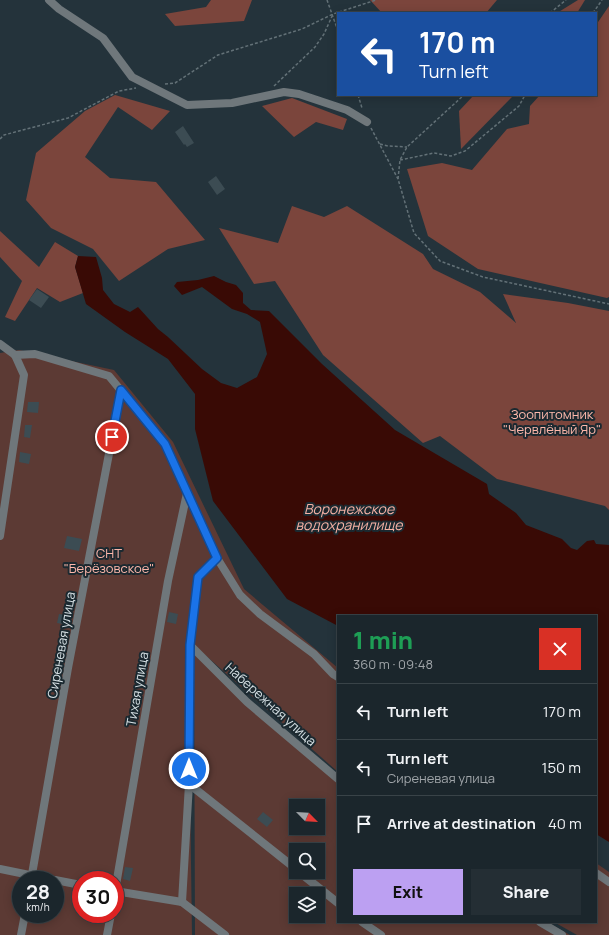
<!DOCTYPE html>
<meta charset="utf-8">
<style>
body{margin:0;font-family:Manrope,sans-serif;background:#242e34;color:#f1f3f6;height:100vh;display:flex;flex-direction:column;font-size:15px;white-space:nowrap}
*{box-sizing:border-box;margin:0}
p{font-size:13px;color:#a0a5a9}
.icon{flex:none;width:22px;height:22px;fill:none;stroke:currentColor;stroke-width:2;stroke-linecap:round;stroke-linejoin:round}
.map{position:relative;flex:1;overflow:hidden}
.drawer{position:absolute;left:337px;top:615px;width:260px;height:308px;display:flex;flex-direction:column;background:#1b262c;border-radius:0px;box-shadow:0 2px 10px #0003,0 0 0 1px #394348}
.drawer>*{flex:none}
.guide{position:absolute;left:337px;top:12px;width:260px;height:84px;border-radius:0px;box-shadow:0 2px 10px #0003,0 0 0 1px #394348;background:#1a4fa0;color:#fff;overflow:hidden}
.needle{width:26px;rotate:114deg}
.tools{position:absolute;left:289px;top:799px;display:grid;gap:8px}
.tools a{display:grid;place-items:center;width:36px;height:36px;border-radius:0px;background:#1b262c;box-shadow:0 2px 10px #0003,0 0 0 1px #394348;font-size:20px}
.speed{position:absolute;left:12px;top:871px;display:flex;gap:8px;font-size:20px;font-weight:700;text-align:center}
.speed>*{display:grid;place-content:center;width:52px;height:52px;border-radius:50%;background:#1b262c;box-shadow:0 2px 10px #0003,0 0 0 1px #394348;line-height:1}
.speed small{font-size:10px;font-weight:400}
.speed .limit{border:6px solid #d22;background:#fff;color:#111}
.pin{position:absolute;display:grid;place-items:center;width:34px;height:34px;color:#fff;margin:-17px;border:2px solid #fff;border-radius:50%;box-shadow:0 1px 4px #0007}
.me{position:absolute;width:44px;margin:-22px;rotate:0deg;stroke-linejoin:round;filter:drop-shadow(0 0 3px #0008)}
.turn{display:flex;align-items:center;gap:14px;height:84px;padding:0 16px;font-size:18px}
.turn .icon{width:52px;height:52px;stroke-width:2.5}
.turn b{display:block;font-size:28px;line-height:34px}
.round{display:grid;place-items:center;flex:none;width:42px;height:42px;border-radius:0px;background:#242e34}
.headline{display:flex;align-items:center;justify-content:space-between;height:68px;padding:0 16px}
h1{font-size:24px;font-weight:800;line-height:30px;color:#1e9e55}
.cta{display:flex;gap:8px;margin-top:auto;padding:8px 16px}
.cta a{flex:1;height:46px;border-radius:0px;background:#bca0f2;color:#111;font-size:16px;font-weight:800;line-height:46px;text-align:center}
.cta a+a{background:#242e34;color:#f1f3f6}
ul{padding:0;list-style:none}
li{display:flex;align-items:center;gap:12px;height:56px;padding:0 16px;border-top:1px solid #394348}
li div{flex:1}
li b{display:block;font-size:15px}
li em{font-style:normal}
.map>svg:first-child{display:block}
.green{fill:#5c3a34;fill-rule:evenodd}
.forest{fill:#7b453c}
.water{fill:#390a05}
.building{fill:#3c4c53}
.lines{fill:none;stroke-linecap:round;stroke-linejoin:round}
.path{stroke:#637177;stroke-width:1.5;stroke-dasharray:3 2;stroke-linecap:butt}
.street{stroke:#6f777b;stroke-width:8}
.route-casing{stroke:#114b97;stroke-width:10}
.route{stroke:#1a73e8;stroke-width:7}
.labels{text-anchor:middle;stroke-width:4;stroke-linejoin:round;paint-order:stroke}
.park-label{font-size:13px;fill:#feb8ab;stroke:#1b2930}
.street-label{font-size:13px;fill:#d6e0e4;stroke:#1b2930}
.water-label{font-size:14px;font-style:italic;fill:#f7b2a5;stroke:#1b2930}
</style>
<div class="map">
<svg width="609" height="935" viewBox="0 0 609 935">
<rect width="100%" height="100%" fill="#24333b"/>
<g class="green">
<path d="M19,350l95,20 59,72 71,147 94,79v104l-150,-132 4,295h-192v-582zM21,880h34v34h-34zM81,880h34v34h-34z"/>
<path d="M194,653l144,125v144h209l23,13h-375zM296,806h22v22h-22zM296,850h22v22h-22zM296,894h22v22h-22z"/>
<path d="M596,863l13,9v63h-32l-23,-13h42z"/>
</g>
<g class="forest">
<path d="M211,0h41l-8,21 -69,5 -10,-12 41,-7z"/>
<path d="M370,0h127l-11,13h-104z"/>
<path d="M578,0h7l-8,13h-20z"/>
<path d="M609,6v291l-2,1 -129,-29 -50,-33 -21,-67 35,-6 30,7 35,-41 22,-5 1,-18 10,-11h56v-70z"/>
<path d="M115,95l55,16 -18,19 -34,-23 -33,50 25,21 46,4 49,58 -37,9 -49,32 -26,-32 -42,-21 -25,-28 10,-47 49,-42z"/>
<path d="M474,95h40l-53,54 -2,-38z"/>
<path d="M292,98l55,21 -4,11 -27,-8 -22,15 -32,-31z"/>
<path d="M292,206l32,11 23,-11 76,48 10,15 47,23 36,31 -13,-29 65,9 41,8v199l-4,-4 -108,-27 -57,-43 -17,7 -100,-88 -48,-74 -21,3 -35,-56 59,15z"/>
<path d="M0,231l39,36 16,-25 23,14 -3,11 8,26 -23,9 -23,-14 -22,33 -10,-4 17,-36 -22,-24z"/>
</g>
<path class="water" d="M78,256l18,1 6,21 1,12 11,14 16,8 8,-5 20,22 10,8 34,32 19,14 16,5 20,-11 10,-23 -7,-32 -13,-8 -15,-5 -30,-22 -20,8 -8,-9 3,-4 21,-2 16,-4 12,6 10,3 7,8v10l8,7 18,1 53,53 73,66 92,54 2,10 27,19 10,12 36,14 9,9 6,2 10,-9 7,-1 2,4 13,1v297l-13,-8v-218h-258v10l-51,-27 -74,-98 -18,-72v-35l-27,-35 -43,-27 -39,-28 -11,-37z"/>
<g class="building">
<path d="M183,126l11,17 -7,4 -2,-3 -1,1 -9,-13z"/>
<path d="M216,176l9,13 -8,6 -9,-13z"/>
<path d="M37,289l12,8 -8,11 -12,-8z"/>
<path d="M28,402h11l-1,11 -11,-1z"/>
<path d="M25,425h7l-2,13 -6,-1z"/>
<path d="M20,452l11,2 -2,10 -10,-2z"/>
<path d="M67,536l15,3 -3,12 -15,-3z"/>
<path d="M169,612l9,2 -2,10 -9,-2z"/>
<path d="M59,614l9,1 -1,10 -10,-2z"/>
<path d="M263,812l10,8 -6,7 -10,-8z"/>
<path d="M125,867l8,1 -3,13 -7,-2z"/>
</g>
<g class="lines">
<g class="path">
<path d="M327,0l11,31"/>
<path d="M550,13l16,-13"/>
<path d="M593,13l9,-13"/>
<path d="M165,84l10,-1 43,-28 84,-26 31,-15 43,-14"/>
<path d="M274,86l41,-39 9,-13 9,-20"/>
<path d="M358,95l4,13"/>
<path d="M371,128l27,51 16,54 26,28 43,16 126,27"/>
<path d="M0,139l4,-4 64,-17 51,-27 17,-3"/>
<path d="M380,144l8,2 19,1"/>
<path d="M400,160l34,-7 17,3 14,-5 54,-45 6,-11"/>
<path d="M398,179l2,-19 7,-13 57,-52"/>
</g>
<g class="street">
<path d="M49,0l10,9 44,29 29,39 55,28 45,-2 52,-11 15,2 48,16 20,12"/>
<path d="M0,344l15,11 9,20 -24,161"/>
<path d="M15,355l20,-1 74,22 56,68 52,114 23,37 20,19 54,40 19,20 5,3"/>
<path d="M190,645l57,57 91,77"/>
<path d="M189,784l107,85"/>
<path d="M0,869l54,11"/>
<path d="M299,872l39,31"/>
<path d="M596,873l13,9"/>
<path d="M31,880l37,-212 53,-277"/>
<path d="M55,880l26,5"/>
<path d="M115,891l53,-310 19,-88"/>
<path d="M115,891l67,11 43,33"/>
<path d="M182,902l7,-118 1,-139 8,-68 19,-19"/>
<path d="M362,922l19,13"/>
<path d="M540,922l22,13"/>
<path d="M21,935l4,-21"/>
<path d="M107,935l4,-21"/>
</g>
</g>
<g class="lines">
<g class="route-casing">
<path id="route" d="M112,437l9,-47 44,54 52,114 -19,19 -8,68 -1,124"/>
</g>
<use href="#route" class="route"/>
</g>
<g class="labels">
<g class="park-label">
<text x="552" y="419">Зоопитомник<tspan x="552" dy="15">"Червлёный Яр"</tspan></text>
<text x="109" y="558">СНТ<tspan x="109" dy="15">"Берёзовское"</tspan></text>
</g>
<g class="street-label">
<text transform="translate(61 645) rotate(-80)" y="5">Сиреневая улица</text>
<text transform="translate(137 689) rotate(-80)" y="5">Тихая улица</text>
<text transform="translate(271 704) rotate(42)" y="5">Набережная улица</text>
</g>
<g class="water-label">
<text x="349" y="514">Воронежское<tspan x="349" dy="16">водохранилище</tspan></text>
</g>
</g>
</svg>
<div class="tools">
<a><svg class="needle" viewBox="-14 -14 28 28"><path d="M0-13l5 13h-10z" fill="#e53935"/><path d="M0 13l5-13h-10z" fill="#a0a5a9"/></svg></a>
<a><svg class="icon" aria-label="search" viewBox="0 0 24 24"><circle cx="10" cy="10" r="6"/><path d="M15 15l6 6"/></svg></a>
<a><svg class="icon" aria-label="layers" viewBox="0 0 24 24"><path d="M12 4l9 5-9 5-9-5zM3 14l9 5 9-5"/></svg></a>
</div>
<div class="speed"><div>28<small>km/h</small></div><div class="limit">30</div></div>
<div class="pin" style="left:112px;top:437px;background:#d93025"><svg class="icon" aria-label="arrive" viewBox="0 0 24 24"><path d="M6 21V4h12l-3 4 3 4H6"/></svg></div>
<svg class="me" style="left:189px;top:769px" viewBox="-20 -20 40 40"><circle r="17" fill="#1a73e8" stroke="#fff" stroke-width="3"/><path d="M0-11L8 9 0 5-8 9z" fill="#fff"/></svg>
<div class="guide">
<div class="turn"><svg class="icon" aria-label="left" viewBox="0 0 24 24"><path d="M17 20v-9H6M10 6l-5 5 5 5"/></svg><div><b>170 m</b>Turn left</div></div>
</div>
<section class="drawer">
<div class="headline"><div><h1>1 min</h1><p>360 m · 09:48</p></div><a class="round" style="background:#d93025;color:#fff"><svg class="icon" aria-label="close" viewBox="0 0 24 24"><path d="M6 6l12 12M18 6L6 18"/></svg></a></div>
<ul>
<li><svg class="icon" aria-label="left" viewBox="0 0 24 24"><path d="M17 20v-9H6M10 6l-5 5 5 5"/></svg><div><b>Turn left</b></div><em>170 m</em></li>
<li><svg class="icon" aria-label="left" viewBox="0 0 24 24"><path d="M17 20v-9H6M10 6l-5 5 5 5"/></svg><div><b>Turn left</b><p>Сиреневая улица</p></div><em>150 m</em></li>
<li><svg class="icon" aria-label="arrive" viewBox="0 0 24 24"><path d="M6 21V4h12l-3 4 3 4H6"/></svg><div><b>Arrive at destination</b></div><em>40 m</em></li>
</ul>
<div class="cta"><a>Exit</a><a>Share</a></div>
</section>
</div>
